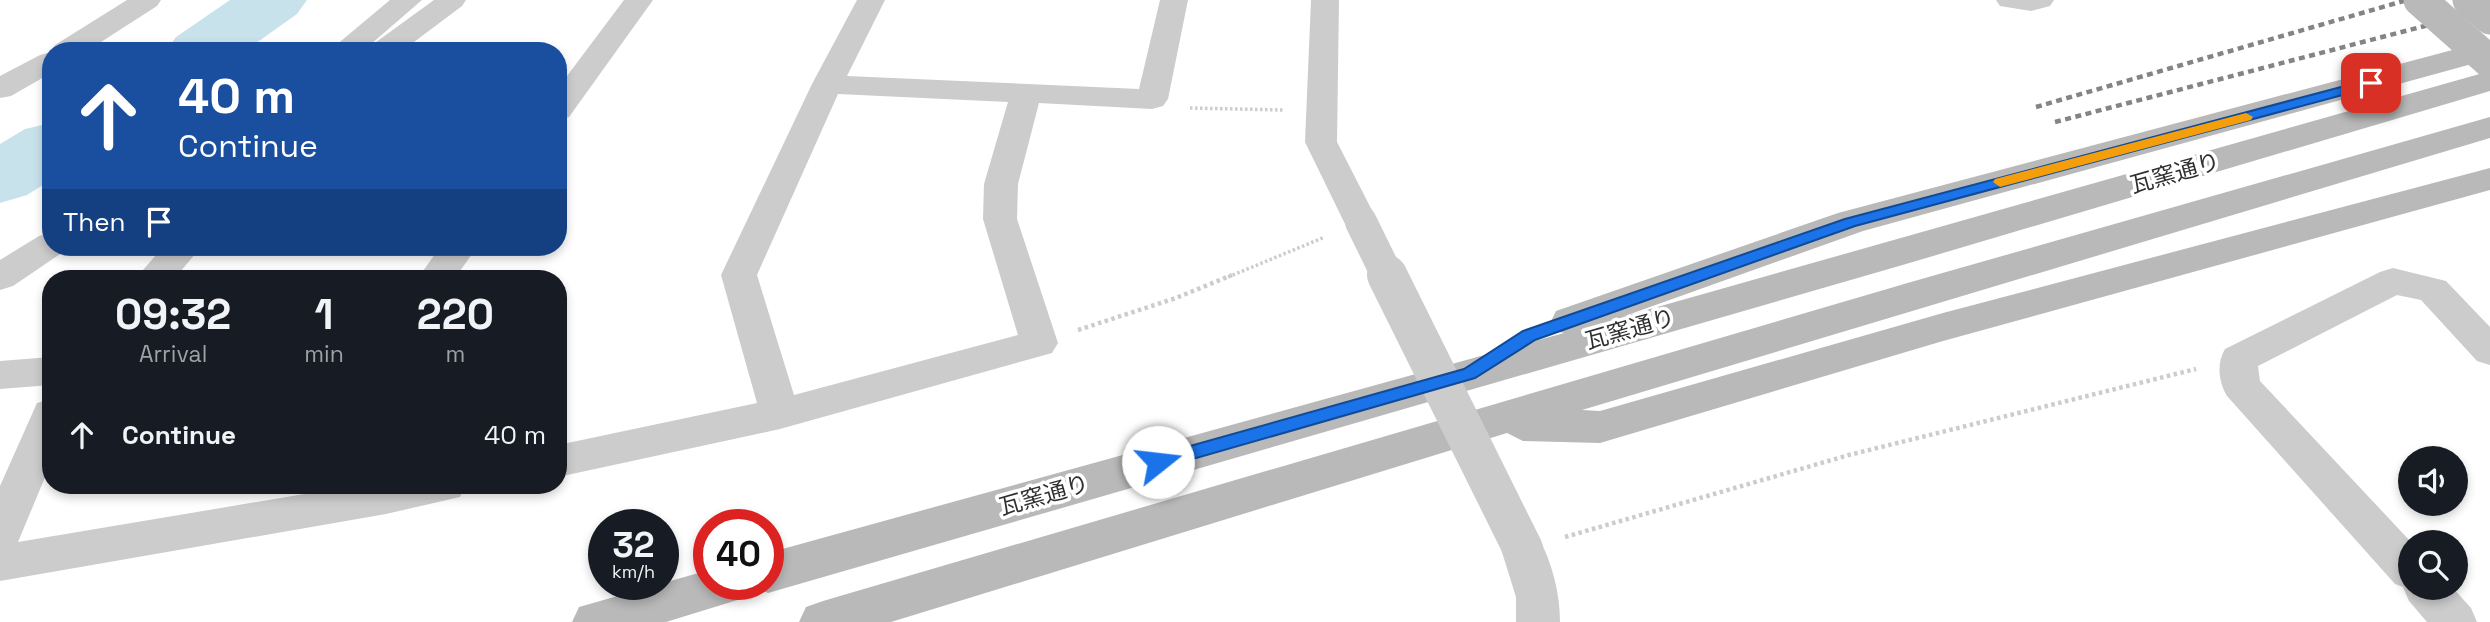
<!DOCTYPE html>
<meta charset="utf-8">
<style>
body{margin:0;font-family:"Space Grotesk","Noto Sans JP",sans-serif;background:#242831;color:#f1f3f6;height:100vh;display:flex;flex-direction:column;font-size:26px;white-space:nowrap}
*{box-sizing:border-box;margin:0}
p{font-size:23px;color:#9ea1a6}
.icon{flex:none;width:38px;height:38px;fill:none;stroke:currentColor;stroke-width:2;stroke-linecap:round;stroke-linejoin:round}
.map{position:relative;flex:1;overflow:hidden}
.panel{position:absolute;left:42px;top:270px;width:525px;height:224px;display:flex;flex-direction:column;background:#171b24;border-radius:28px;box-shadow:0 4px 10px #0003}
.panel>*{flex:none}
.banner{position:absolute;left:42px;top:42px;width:525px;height:214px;border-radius:28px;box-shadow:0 4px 10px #0003;background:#1a4fa0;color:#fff;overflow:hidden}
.buttons{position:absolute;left:2398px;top:446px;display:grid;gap:14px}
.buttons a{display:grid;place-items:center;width:70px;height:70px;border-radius:50%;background:#171b24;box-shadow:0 4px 10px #0003;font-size:35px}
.speed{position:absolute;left:588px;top:509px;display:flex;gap:14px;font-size:35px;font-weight:700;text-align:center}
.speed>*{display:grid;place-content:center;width:91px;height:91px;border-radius:50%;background:#171b24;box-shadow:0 4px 10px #0003;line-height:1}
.speed small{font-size:18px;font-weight:400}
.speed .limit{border:10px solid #d22;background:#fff;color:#111}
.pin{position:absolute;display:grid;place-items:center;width:60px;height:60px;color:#fff;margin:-30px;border-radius:14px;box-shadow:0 4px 10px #0006}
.me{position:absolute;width:77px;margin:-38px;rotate:74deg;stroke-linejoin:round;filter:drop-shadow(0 0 5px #0008)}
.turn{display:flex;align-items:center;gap:24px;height:147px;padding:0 21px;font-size:32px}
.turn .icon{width:91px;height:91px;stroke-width:2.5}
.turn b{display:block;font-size:49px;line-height:60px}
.then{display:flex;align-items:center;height:66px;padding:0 21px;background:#0003;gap:14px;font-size:26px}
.eta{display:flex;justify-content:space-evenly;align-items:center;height:119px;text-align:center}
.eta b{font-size:42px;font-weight:700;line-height:49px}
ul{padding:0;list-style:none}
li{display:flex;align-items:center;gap:21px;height:91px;padding:0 21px}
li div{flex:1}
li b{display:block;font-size:26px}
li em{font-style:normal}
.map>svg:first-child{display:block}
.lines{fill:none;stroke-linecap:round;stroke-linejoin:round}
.river{fill:#c8e2ec;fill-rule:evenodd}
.path-far1{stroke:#ccc;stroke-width:3.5;stroke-dasharray:2.5 2.5;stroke-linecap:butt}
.path{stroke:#ccc;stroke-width:4.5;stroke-dasharray:3.5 3.5;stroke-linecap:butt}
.street{fill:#ccc;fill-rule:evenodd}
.secondary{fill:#b9b9b9;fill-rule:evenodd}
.rail{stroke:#848484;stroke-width:4.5;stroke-dasharray:6 4.5;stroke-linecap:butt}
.street-bridge-far1{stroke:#ccc;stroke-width:32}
.street-bridge{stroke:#ccc;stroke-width:40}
.secondary-bridge{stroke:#b9b9b9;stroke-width:33}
.route{fill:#1a73e8;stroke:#114b97;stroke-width:2}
.slow{fill:#f59e0b}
.labels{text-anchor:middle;stroke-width:7;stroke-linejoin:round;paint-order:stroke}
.street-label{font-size:23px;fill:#2f2f2f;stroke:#fff}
</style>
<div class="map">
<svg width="2490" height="622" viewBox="0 0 2490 622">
<rect width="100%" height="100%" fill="#fff"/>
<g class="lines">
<g class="river">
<path d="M230,0h77l-10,14 -52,37h-79l10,-14z"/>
<path d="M51,123v57l-24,15 -27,8v-59l25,-15z"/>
</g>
<g class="path-far1">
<path d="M1190,108l93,2"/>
<path d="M1228,277l97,-40"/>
</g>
<g class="path">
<path d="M1078,330l98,-32 56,-23"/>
<path d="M1565,537l284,-82 347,-86"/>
</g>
<g class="street">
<path d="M127,0h34l-4,6 -70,45h-36l4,-6z"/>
<path d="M390,0h32l-59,51h-34z"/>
<path d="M434,0h32l-4,6 -60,45h-34l4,-6z"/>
<path d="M624,0h29l-84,117 -11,3v-32z"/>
<path d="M857,0h28l-38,76 292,13 21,-89h28l-20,99 -5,7 -11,3 -113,-6 -21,81 -1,35 41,124 -6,10 -272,76 -222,48v-32l199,-42 -36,-128 91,-191zM838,94l170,8 -24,82 -1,35 35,116 -224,60 -37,-120z"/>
<path d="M1311,0h28l-2,142 41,80 -5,8 -12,4 -12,-4 -5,-8 -39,-80z"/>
<path d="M1996,0h58l-4,6 -19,5 -31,-5z"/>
<path d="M51,52v21l-40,23 -11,2v-22l40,-21z"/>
<path d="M51,232v15h16l-4,5 -50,34 -13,4v-30l39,-24z"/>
<path d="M163,247h38l-26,31h-39z"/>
<path d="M440,247h37l-22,31h-37z"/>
<path d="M2393,268l53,13 44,46v38l-13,-4 -56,-61 -24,-5 -139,71 2,15 151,161 -1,46h43l18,20 6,14h-50l-18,-21 -6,-14 -8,-3 -168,-188c-8,-14 -11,-32 -2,-47l155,-77z"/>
<path d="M51,357v28l-51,4v-28z"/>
<path d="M51,399v64l-33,79 340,-57h108l-6,12 -74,17 -386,67v-95l37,-83z"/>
<path d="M1523,531l15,5c14,27 22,56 22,86h-44v-25l-15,-48 7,-13z"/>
</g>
<g class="secondary">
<path d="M2490,40v19l-627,172 -241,86 868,-246v20l-584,173 -1138,329 -17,-8 -7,13 -78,24h-94l7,-15 130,-37v14h59v-31l796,-220 -8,-2 -5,-10 5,-10 282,-98z"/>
<path d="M2490,117v21l-908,272 18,1 343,-98 547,-145v22l-547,151 -343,102 -77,-2 -16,-8 -616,189h-92l7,-15 17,-6 1088,-319z"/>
</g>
<g class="rail">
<path d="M2036,107l371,-107"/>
<path d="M2055,122l435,-113"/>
</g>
<path class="street-bridge-far1" d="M1361,222l27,55"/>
<path class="street-bridge" d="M1387,275l136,274"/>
<g class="secondary-bridge">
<path d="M2420,0l70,62"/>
<path d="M2469,0l21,18"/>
</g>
</g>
<path class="route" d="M2371,79l5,2v5l-521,140 -320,114 -60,38 -317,91 -6,-2 -3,-5 3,-5 6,-2 306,-86 59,-38 322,-112z"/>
<path class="slow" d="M2246,113l7,4 -2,3 -251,67 -7,-5 2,-3z"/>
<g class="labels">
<g class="street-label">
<text transform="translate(2175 173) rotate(-16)" y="8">瓦窯通り</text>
<text transform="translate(1630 329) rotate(-16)" y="8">瓦窯通り</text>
<text transform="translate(1044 495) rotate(-16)" y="8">瓦窯通り</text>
</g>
</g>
</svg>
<div class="buttons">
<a><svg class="icon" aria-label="sound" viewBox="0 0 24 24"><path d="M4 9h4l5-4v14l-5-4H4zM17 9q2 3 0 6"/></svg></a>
<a><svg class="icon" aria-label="search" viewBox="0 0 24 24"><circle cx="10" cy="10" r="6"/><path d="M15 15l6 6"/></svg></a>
</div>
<div class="speed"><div>32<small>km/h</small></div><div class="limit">40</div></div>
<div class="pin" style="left:2371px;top:83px;background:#d93025"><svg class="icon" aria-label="arrive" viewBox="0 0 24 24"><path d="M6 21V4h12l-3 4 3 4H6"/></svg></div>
<svg class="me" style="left:1158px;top:462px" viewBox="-20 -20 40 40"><circle r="19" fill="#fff"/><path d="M0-13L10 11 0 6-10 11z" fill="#1a73e8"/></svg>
<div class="banner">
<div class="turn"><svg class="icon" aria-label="ahead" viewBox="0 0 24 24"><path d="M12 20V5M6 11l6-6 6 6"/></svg><div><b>40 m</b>Continue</div></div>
<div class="then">Then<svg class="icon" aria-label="arrive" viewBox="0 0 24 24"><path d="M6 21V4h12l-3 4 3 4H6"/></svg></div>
</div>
<section class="panel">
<div class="eta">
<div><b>09:32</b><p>Arrival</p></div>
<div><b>1</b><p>min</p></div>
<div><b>220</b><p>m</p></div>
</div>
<ul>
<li><svg class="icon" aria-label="ahead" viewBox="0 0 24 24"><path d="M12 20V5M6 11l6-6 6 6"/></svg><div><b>Continue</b></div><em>40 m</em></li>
</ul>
</section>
</div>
